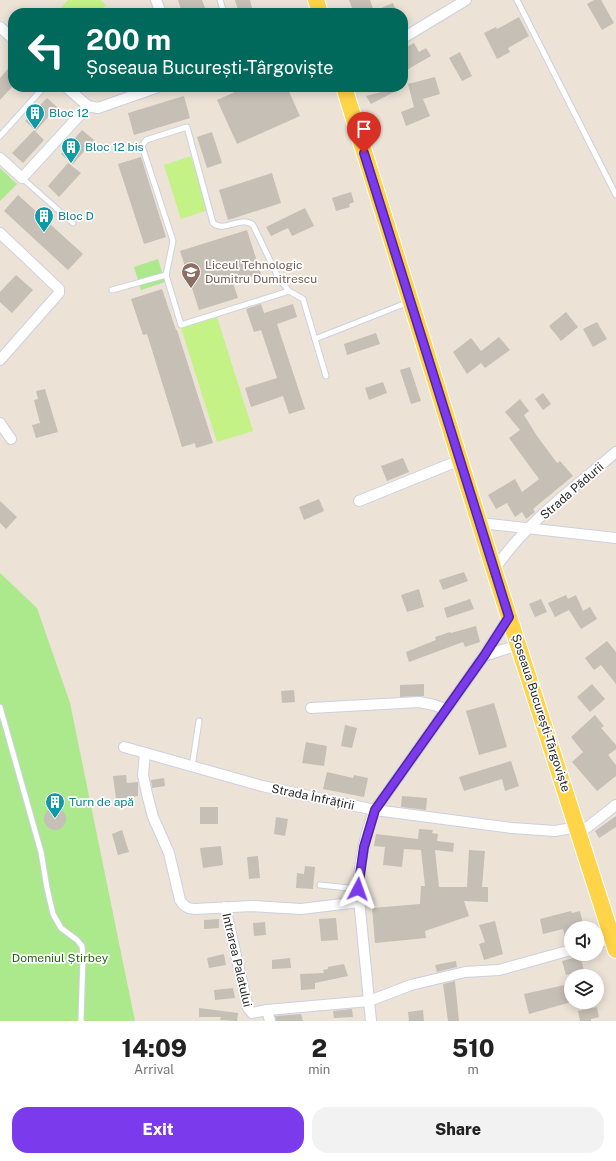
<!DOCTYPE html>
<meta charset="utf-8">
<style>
body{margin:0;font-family:"Public Sans",sans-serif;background:#f2f2f2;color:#222;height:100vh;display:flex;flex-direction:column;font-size:15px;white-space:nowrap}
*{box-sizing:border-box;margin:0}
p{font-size:13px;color:#767676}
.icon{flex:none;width:22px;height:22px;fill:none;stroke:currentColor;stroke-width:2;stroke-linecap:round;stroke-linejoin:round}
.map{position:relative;height:1021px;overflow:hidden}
.sheet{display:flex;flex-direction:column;background:#fff;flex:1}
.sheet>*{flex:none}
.top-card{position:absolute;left:8px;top:8px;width:400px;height:84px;border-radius:16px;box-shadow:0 2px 10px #0003;background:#00695c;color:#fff;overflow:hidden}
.tools{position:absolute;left:564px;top:921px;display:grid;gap:8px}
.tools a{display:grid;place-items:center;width:40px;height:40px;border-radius:50%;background:#fff;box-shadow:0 2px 10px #0003;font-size:20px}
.pin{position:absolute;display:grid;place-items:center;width:34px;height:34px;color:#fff;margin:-41px -17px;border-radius:50% 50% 50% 0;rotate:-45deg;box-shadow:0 0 4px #0007}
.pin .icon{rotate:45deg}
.me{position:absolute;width:44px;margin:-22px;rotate:4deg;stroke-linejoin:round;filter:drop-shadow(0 0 3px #0008)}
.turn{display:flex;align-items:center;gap:14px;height:84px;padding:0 12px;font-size:18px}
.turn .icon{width:52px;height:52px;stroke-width:2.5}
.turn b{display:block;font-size:28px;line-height:34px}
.eta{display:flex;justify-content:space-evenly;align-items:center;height:68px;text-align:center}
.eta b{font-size:24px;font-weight:800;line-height:28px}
.action{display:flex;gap:8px;margin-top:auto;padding:8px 12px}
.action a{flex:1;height:46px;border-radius:16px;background:#7c3aed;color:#fff;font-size:16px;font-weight:800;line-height:46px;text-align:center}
.action a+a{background:#f2f2f2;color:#222}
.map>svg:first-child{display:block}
.green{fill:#ace98c}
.pitch{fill:#c4f286}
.building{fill:#c6bfb6}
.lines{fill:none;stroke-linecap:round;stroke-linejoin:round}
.service-casing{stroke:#cbd0e2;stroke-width:7}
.minor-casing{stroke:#cbd0e2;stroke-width:12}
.primary-casing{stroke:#fff;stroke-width:18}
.service{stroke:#fff;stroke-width:5}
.minor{stroke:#fff;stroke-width:10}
.primary{stroke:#ffd448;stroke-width:16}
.route-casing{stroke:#51269a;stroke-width:10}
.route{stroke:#7c3aed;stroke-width:7}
.labels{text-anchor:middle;stroke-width:3.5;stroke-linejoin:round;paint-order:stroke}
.culture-label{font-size:12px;fill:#0d838f;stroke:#fff;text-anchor:start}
.education-label{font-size:12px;fill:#785e54;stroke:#fff;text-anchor:start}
.street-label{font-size:12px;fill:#272727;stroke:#fff}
.park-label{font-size:12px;fill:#246912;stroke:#fff}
</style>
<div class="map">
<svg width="616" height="1021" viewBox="0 0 616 1021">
<rect width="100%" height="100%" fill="#ece2d6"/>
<g class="green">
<path d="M0,168l17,16 -17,17z"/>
<path d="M158,259l7,23 -24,8 -7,-23z"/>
<path d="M0,573l37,35 33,95 65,318h-135z"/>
</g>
<g class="pitch">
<path d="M68,0h32l6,5 -8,8h-42z"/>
<path d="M191,156l17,54 -27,9 -17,-54z"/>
<path d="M217,317l36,114 -36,11 -36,-114z"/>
</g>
<g class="building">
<path d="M178,0h24l5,13h-25z"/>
<path d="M235,0h15l2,8 -3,1 4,4h-14z"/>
<path d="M349,0h21l4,11 19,-8 4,10h-43z"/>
<path d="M594,0h7l13,23 -12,7 -15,-26z"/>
<path d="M519,17l10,19 -21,12 2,4 -13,7 -13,-26 12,-6 1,2z"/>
<path d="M414,43l5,9 7,-4 5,8 -28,16v-23z"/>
<path d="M460,52l12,24 -10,5 -13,-23z"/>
<path d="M13,63v23l-13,14v-22z"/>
<path d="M435,77l5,17 -17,5 7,17 -24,10 -5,-14 13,-5 -6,-23z"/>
<path d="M246,87h41l13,29 -63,28 -20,-44z"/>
<path d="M393,89l1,3 -23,12 -5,-8z"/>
<path d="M184,96l6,22 -56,17 -6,-22z"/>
<path d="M47,98l10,9 -21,24 -11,-10z"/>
<path d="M34,130l10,10 -21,23 -11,-10z"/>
<path d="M82,130l12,10 -21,24 -12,-10z"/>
<path d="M212,132l10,31 -15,5 -10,-31z"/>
<path d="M141,157l25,80 -22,7 -26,-80z"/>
<path d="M68,163l13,10 -22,24 -11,-11z"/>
<path d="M272,173l9,30 -53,17 -9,-30z"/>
<path d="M351,192l3,10 -5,2 1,3 -14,4 -4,-13z"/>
<path d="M18,195l65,59 -15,16 -64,-59z"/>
<path d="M305,208l9,18 -22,10 -4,-8 -17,8 -5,-9z"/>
<path d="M247,230l14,44 -28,9 5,15 -39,12 -19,-59z"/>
<path d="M16,275l17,15 -21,23 -12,-11v-10z"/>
<path d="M162,289l14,41h1l36,113 -17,5 -1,-5 -13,4 -35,-113 -4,1 -12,-36z"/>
<path d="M261,304l3,9 29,-9 4,13 -20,7 28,85 -16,5 -6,-18 -32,11 -6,-19 32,-10 -16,-48 -7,2 -8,-23z"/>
<path d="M566,312l12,15 -17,14 -12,-15z"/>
<path d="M597,322l10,17 -14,8 -10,-18z"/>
<path d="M376,333l4,11 -33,11 -3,-11z"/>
<path d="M499,337l11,13 -25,18 -4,-5 -14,11 -14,-22 18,-14 10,13z"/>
<path d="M410,367l11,34 -10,3 -11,-34z"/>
<path d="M383,382l4,11 -18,7 -4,-12z"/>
<path d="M45,389l13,43 -22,6 -4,-13 8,-2 -6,-23 4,-1 -2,-8z"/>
<path d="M543,393l8,11 -8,6 -8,-11z"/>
<path d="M520,399l9,12 -5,4 13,21 20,27 3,-2 13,15 -40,33 2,3 -9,7 -4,-7 -7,5 -8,-14 -11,6 -8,-14 27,-16 7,13 17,-13 -30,-41 11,-8 -15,-18z"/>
<path d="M403,458l6,14 -22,9 -6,-15z"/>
<path d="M319,499l5,12 -20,9 -5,-13z"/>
<path d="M0,501l17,16 -11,12 -6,-6z"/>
<path d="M464,572l4,9 -25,9 -4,-10z"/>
<path d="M419,589l5,18 -17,5 -6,-17z"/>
<path d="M566,595l2,4 8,-4 7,16 7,-4 7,12 -16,10 -12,-19 -14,7 -7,-14z"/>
<path d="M470,599l4,10 -27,9 -3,-10z"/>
<path d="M541,599l6,13 -12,5 -6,-13z"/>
<path d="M476,626l4,16 -15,5 -2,-5 -54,20 -3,-10 30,-12 -1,-3 15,-5 1,1z"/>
<path d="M607,641l9,11v32l-15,-19 -7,5 -9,-12z"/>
<path d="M424,684v12l-24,1v-12z"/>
<path d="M592,684l13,15 -15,13 -13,-15z"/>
<path d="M294,690l1,12 -13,1 -1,-12z"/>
<path d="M494,703l13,44 -28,8 -13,-44z"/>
<path d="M595,715l9,11 -3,2 15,17v4l-8,6 8,10v11l-19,15 -25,-29 11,-10 -12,-15z"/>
<path d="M345,725l12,3 -5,20 -11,-2z"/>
<path d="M306,742l21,4 -3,20 -22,-3z"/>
<path d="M511,761l8,25 -14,5 -3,-12 -38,12 -5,-14z"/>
<path d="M327,772l26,6 1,-3 14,3 -4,19 -41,-8z"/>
<path d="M126,775l1,8 11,-1v14l-22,3 -3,-23z"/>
<path d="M164,778l1,8 -13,2 -1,-8z"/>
<path d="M402,796l25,2 -1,12 -25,-3z"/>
<rect x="200" y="807" width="18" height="17"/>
<circle cx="55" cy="819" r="11"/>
<path d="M616,816v11l-17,11 -4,-7z"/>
<path d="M276,817l12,2 -3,17 -11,-2z"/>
<path d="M419,829l14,1 -1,3 6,1 -1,7 17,2 -1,9 -18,-2 4,37h28l2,-37 16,1 -3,36h6v15l-24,-1 5,15 -44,15 1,7 -51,5 -3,-35 48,-4 1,-18h4l-4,-36 -17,-1 -2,18 -19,-2 2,-18 -11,-1 2,-12 42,5z"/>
<path d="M122,830l7,22 -11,3 -6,-21z"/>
<path d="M221,846l2,19 -20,3 -3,-20z"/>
<path d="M258,856l2,22 -11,1 -2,-22z"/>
<path d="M305,866l10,1 -2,22 -17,-1 1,-15 7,1z"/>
<path d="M571,911l1,2 8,-2 3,13 -12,3v17h-4l-4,-15 -20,5 -3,-15z"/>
<path d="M336,918l2,22 -17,1 -2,-22z"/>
<path d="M219,919v9l-15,1v-9z"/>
<path d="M495,921l8,33 -19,6 -5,-16 6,-2 -6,-17z"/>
<path d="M265,922l1,13 -12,1 -1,-13z"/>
<path d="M224,954l2,11 -17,3 -2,-10z"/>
<path d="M580,956l4,14 -18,5 -4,-14z"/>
<path d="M290,958l1,10 -19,1v-9z"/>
<path d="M456,961l1,6 -20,5 -2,-7z"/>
<path d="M344,964l4,12 -33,7v6l-14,1 -1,-16 24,-1 -1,-3 5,-1v-2z"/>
<path d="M455,981l4,40h-11l-5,-37z"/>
<path d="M569,984l2,18 -42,12 -5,-20z"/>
<path d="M233,988l2,10 -20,2 -1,-10z"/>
<path d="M597,1007l2,10 -8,2v2h-11l-2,-10z"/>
<path d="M199,1008l39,5 -1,8 -17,-1 1,-3h-22z"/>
<path d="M352,1009l1,8 -19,1 -1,-7z"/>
<path d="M423,1010l1,11h-15l-1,-9z"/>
<path d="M301,1014l2,7h-27l-1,-5z"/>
</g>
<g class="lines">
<g class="service-casing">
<g id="service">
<path d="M220,0l4,13"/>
<path d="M517,0l99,195"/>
<path d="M0,136l44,-49"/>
<path d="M22,178l51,45"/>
<path d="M112,290l54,-15"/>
<path d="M289,291l-108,34 -15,-50 7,-34 -31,-95 4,-6 41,-13 26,96c12,10 27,-8 40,2l26,54 10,12 14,8 23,77"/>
<path d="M315,339l94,-37"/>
<path d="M0,707l41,145 6,36 6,26 8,14 16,12 5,6 1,11 -2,64"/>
<path d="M192,767l7,-46"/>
<path d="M320,885l38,4"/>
</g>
</g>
<g class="minor-casing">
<g id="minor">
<path d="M156,0l5,13"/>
<path d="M0,27l13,12"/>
<path d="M403,38l63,-38"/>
<path d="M66,87l22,19 10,2 60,-21"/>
<path d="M0,158l22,20 66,-72"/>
<path d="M0,233l59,56v4l-59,67"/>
<path d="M0,423l11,16"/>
<path d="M359,501l101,-41"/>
<path d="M480,523l136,15"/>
<path d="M494,570c31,-47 79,-81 122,-118"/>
<path d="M484,656l34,-11"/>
<path d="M311,708l108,-6 15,3 11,4"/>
<path d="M124,747l138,39 113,24 137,18 43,3 23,-4"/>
<path d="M145,753l-2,22 4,19 6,23 16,36 11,47c4,7 8,9 15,9l57,-3 49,3 58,-7"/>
<path d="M580,833l36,-28"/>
<path d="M225,907l23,101 4,5 15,-3 102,-9 42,-16 54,-13 34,-2 72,-20"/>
<path d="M597,943l16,-4"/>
<path d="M267,1010l3,11"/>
<path d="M371,1021l-13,-132c2,-27 6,-54 17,-79l109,-154 25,-39"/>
</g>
</g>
<g class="primary-casing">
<g id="primary">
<path d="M316,0l4,13"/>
<path d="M344,87l150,483 122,380"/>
</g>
</g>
<use href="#service" class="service"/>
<use href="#minor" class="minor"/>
<use href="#primary" class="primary"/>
</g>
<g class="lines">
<g class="route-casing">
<path id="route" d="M358,889l6,-42 11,-37 109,-154 25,-39 -145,-464"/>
</g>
<use href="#route" class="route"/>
</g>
<defs>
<g id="building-pin" transform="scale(1)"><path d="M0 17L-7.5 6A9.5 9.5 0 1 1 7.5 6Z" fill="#0f9aa8" stroke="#fff"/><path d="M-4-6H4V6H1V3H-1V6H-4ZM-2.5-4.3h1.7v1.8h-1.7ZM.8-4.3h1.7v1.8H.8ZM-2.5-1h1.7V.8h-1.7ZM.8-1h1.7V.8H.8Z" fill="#fff"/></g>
<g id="school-pin" transform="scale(1)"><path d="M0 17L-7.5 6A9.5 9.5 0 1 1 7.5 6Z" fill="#8d6e63" stroke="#fff"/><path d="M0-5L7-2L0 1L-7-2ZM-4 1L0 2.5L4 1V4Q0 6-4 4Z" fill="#fff"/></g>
</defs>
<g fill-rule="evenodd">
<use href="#building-pin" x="35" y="113"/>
<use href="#building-pin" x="71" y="147"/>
<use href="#building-pin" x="44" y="216"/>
<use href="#school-pin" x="191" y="272"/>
<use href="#building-pin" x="55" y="802"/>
</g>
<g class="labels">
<g class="culture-label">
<text x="49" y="117">Bloc 12</text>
<text x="85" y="151">Bloc 12 bis</text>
<text x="58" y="220">Bloc D</text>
<text x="69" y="806">Turn de apă</text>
</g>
<g class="education-label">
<text x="205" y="269">Liceul Tehnologic<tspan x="205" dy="14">Dumitru Dumitrescu</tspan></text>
</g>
<g class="street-label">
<text transform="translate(572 491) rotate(-41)" y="4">Strada Pădurii</text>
<text transform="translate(541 713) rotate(72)" y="4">Șoseaua București-Târgoviște</text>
<text transform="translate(313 797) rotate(12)" y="4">Strada Înfrățirii</text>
<text transform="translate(237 960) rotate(77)" y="4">Intrarea Palatului</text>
</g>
<g class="park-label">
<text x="60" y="962">Domeniul Știrbey</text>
</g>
</g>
</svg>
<div class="tools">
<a><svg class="icon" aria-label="sound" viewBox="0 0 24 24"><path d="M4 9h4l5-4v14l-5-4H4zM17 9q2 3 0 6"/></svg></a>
<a><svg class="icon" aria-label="layers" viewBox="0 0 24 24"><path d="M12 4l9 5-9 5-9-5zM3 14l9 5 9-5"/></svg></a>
</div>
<div class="pin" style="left:364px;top:153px;background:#d93025"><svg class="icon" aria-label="arrive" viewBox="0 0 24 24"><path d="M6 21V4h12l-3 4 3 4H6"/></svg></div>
<svg class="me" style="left:358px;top:889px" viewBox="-20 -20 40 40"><path d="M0-17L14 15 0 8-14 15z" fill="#7c3aed" stroke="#fff" stroke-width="4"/></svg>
<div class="top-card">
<div class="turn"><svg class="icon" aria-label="left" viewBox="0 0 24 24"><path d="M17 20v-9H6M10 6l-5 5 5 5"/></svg><div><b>200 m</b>Șoseaua București-Târgoviște</div></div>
</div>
</div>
<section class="sheet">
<div class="eta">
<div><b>14:09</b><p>Arrival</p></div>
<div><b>2</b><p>min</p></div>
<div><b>510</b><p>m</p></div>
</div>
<div class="action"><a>Exit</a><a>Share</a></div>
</section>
